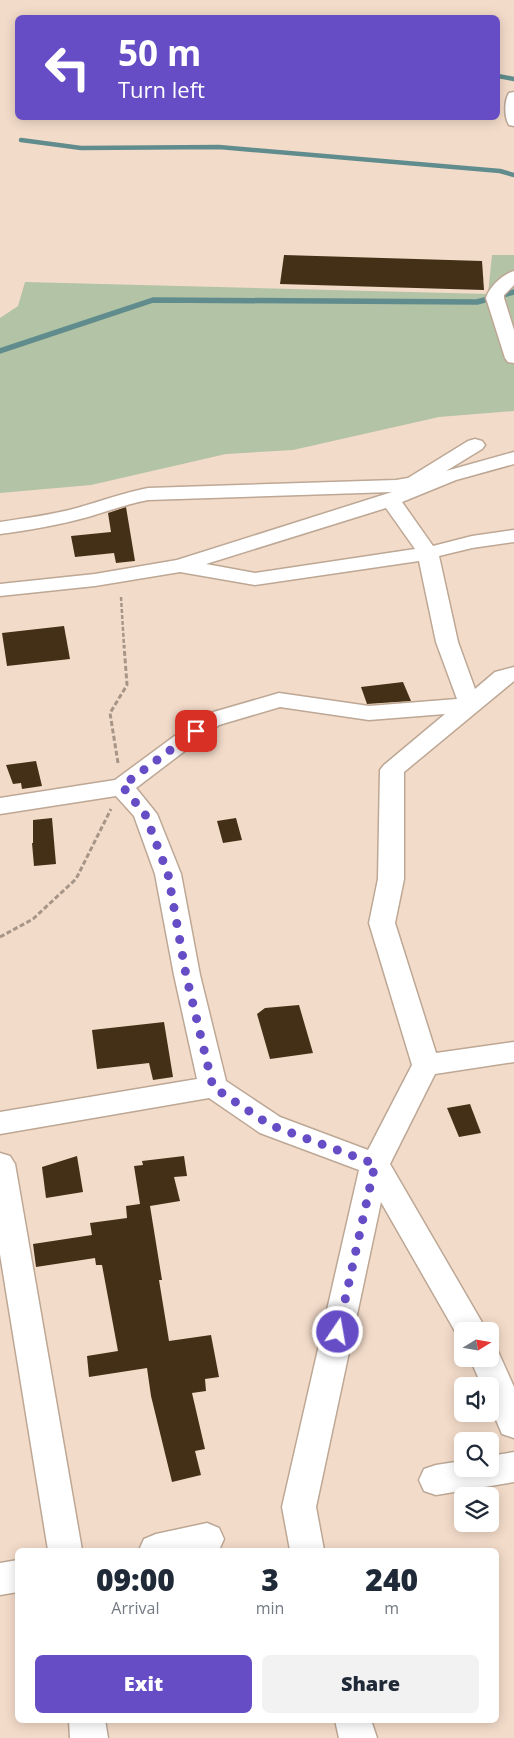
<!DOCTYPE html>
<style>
body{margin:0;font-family:"Open Sans",sans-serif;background:#f2f2f3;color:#1f2937;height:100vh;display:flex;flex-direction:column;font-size:19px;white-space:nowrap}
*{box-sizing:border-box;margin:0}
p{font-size:16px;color:#747a83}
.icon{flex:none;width:28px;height:28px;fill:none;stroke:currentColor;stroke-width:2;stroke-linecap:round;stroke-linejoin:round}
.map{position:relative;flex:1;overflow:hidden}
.sheet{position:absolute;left:15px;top:1548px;width:484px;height:175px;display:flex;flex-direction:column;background:#fff;border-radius:8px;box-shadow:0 2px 12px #0003}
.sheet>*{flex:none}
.top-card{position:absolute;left:15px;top:15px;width:485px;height:105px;border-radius:8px;box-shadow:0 2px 12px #0003;background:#664dc6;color:#fff;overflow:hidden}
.needle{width:32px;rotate:79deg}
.tools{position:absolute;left:454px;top:1322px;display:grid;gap:10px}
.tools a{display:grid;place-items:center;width:45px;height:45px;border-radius:8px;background:#fff;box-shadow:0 2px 12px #0003;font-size:25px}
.pin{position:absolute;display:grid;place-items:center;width:42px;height:42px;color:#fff;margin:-21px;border-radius:10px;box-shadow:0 2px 8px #0006}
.me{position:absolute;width:55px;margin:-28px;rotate:12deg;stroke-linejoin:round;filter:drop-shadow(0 0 4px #0008)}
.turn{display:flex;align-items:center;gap:18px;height:105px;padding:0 20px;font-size:22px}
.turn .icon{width:65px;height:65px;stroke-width:2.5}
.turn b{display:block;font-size:35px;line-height:42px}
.eta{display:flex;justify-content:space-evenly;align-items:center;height:85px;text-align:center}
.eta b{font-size:30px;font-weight:800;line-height:35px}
.action{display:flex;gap:10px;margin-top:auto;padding:10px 20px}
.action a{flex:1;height:58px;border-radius:8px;background:#664dc6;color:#fff;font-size:20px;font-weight:800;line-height:58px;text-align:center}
.action a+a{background:#f2f2f3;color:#1f2937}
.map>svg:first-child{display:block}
.green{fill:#b3c3a5}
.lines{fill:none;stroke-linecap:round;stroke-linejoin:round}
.stream-far1{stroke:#608c8d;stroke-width:4.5}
.stream{stroke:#608c8d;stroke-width:5.5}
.building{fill:#443017}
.street-casing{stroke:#bda795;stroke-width:3}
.path-far1{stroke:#a79587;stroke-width:2.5;stroke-dasharray:4 2;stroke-linecap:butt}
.path{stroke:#a79587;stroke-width:3;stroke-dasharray:5 2.5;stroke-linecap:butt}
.street{fill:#fff;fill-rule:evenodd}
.route{stroke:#664dc6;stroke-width:9;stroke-dasharray:0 16.2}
</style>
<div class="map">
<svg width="514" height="1738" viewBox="0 0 514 1738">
<rect width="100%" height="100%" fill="#f3dbc9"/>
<path class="green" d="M492,255h22v156l-75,6 -146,33 -67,4 -135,31 -91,8v-175l18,-12 7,-24 463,12z"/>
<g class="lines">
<g class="stream-far1">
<path d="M498,76l16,3"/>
<path d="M21,140l60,8 138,-1 281,24 14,4"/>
</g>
<path class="stream" d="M0,351l153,-51 324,2 37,-10"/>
</g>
<g class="building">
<path d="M284,255l198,6 2,29 -204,-6z"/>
<path d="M126,507l9,54 -19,2 -2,-10 -39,4 -4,-21 40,-4 -3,-19z"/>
<path d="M64,626l6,33 -63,7 -5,-33z"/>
<path d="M403,682l8,19 -44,3 -6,-17z"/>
<path d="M36,761l6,25 -20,3 -1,-6 -8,1 -7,-19z"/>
<path d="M52,818l4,46 -22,2 -2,-23h1v-23z"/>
<path d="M236,818l6,22 -19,3 -6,-22z"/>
<path d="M299,1005l14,48 -43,6 -13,-45 8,-6z"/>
<path d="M164,1022l9,55 -20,3 -4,-17 -52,6 -5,-39z"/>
<path d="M470,1104l11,29 -22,4 -12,-29z"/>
<path d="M77,1156l6,36 -37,6 -4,-31z"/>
<path d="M184,1156l3,20 -13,1 6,24 -30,5 12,74h-3l10,61 42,-6 8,42 -14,2 1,12 -14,2 13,56 -10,2 6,24 -29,7 -21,-86 -4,-28 -58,9 -2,-21 31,-5 -16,-86h-6l-1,-7 -59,9 -3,-23 59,-9 -2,-12 37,-5 -1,-12 14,-2 -6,-38 9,-1 -1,-4z"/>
</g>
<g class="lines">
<g class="street-casing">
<g id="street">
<path d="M514,92v34l-5,-1c-5,-8 -5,-24 0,-32z"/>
<path d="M514,271v14l-10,10v3l10,32v33l-6,-1 -3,-4 -19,-60c3,-11 17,-24 28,-27z"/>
<path d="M475,439l7,2 3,4 -3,4 -36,22 68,-19v12l-58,16 -54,22 31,44 39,-10 42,-6v12l-42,6 -33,8 19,86 17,47 20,-17 19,-5v14l-110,91v107l-9,44 41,130 78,-11v20l-79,12 -45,90 97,167h-25v10l-2,-1 -79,-138 -65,305 8,43h-34l-8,-43 77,-337 -99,-37 -51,-35 -209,36v-22l197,-33 -23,-104 -19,-101 -21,-58 -18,-20 -116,18v-16l115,-18 88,-65 76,-22 90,13 88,-7 -21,-57 -17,-81 -164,24 -75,-13 -85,14 -95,10v-12l95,-10 82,-14 215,-68 -244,8c-21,4 -40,11 -60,17 -29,8 -58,13 -88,17v-12c26,-4 51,-7 77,-14 24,-7 46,-15 71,-20l248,-8 12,-2 60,-37zM386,508l29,41 -160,24 -49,-9zM280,707l89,13 76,-6 -61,51 -4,5 -2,109 -9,44 43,142 -44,85 -88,-33 -54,-36 -26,-106 -19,-101 -24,-60 -21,-26 83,-63z"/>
<path d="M0,1153l10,3 5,8 67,386h-34l-48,-296z"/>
<path d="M490,1347l7,2 17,38v51l-12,-4 -12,-28v-20h-8l-12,-27h20z"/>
<path d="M514,1452v30l-78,13 -12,-4 -5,-11 5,-11 12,-4 26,-4v8h28v-13z"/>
<path d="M207,1523l12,5 5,11 -5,11h-80l5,-11 12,-5z"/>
<path d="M18,1560v32l-18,3v-32z"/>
<path d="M69,1720h36l3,18h-38z"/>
<path d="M335,1720h36l6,18h-38z"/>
</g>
</g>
<path class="path-far1" d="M121,597l3,49"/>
<g class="path">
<path d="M118,763l-8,-50 17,-28 -3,-40"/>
<path d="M0,937l33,-18 43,-40 35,-70"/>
</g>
<use href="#street" class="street"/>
</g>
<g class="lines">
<path class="route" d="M196,731l-74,55 23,28 23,60 18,101 27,112 57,38 105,39 -37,168"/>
</g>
</svg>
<div class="tools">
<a><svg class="needle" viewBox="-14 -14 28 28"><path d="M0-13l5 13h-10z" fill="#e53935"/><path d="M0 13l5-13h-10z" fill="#747a83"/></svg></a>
<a><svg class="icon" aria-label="sound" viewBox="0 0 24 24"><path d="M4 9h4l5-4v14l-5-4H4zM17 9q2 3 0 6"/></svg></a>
<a><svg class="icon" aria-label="search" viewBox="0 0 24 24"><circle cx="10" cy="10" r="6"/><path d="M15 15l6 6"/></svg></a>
<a><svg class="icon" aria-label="layers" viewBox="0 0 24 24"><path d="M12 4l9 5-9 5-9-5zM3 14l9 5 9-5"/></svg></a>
</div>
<div class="pin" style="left:196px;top:731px;background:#d93025"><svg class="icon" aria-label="arrive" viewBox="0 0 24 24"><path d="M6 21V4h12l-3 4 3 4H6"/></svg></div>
<svg class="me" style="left:338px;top:1332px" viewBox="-20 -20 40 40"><circle r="17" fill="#664dc6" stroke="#fff" stroke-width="3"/><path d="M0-11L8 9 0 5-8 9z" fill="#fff"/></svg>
<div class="top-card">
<div class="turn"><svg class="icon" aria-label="left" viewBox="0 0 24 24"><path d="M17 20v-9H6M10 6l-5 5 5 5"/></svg><div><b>50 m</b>Turn left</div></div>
</div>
<section class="sheet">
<div class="eta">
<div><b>09:00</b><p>Arrival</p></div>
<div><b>3</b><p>min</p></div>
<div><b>240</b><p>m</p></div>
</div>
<div class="action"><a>Exit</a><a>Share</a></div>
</section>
</div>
